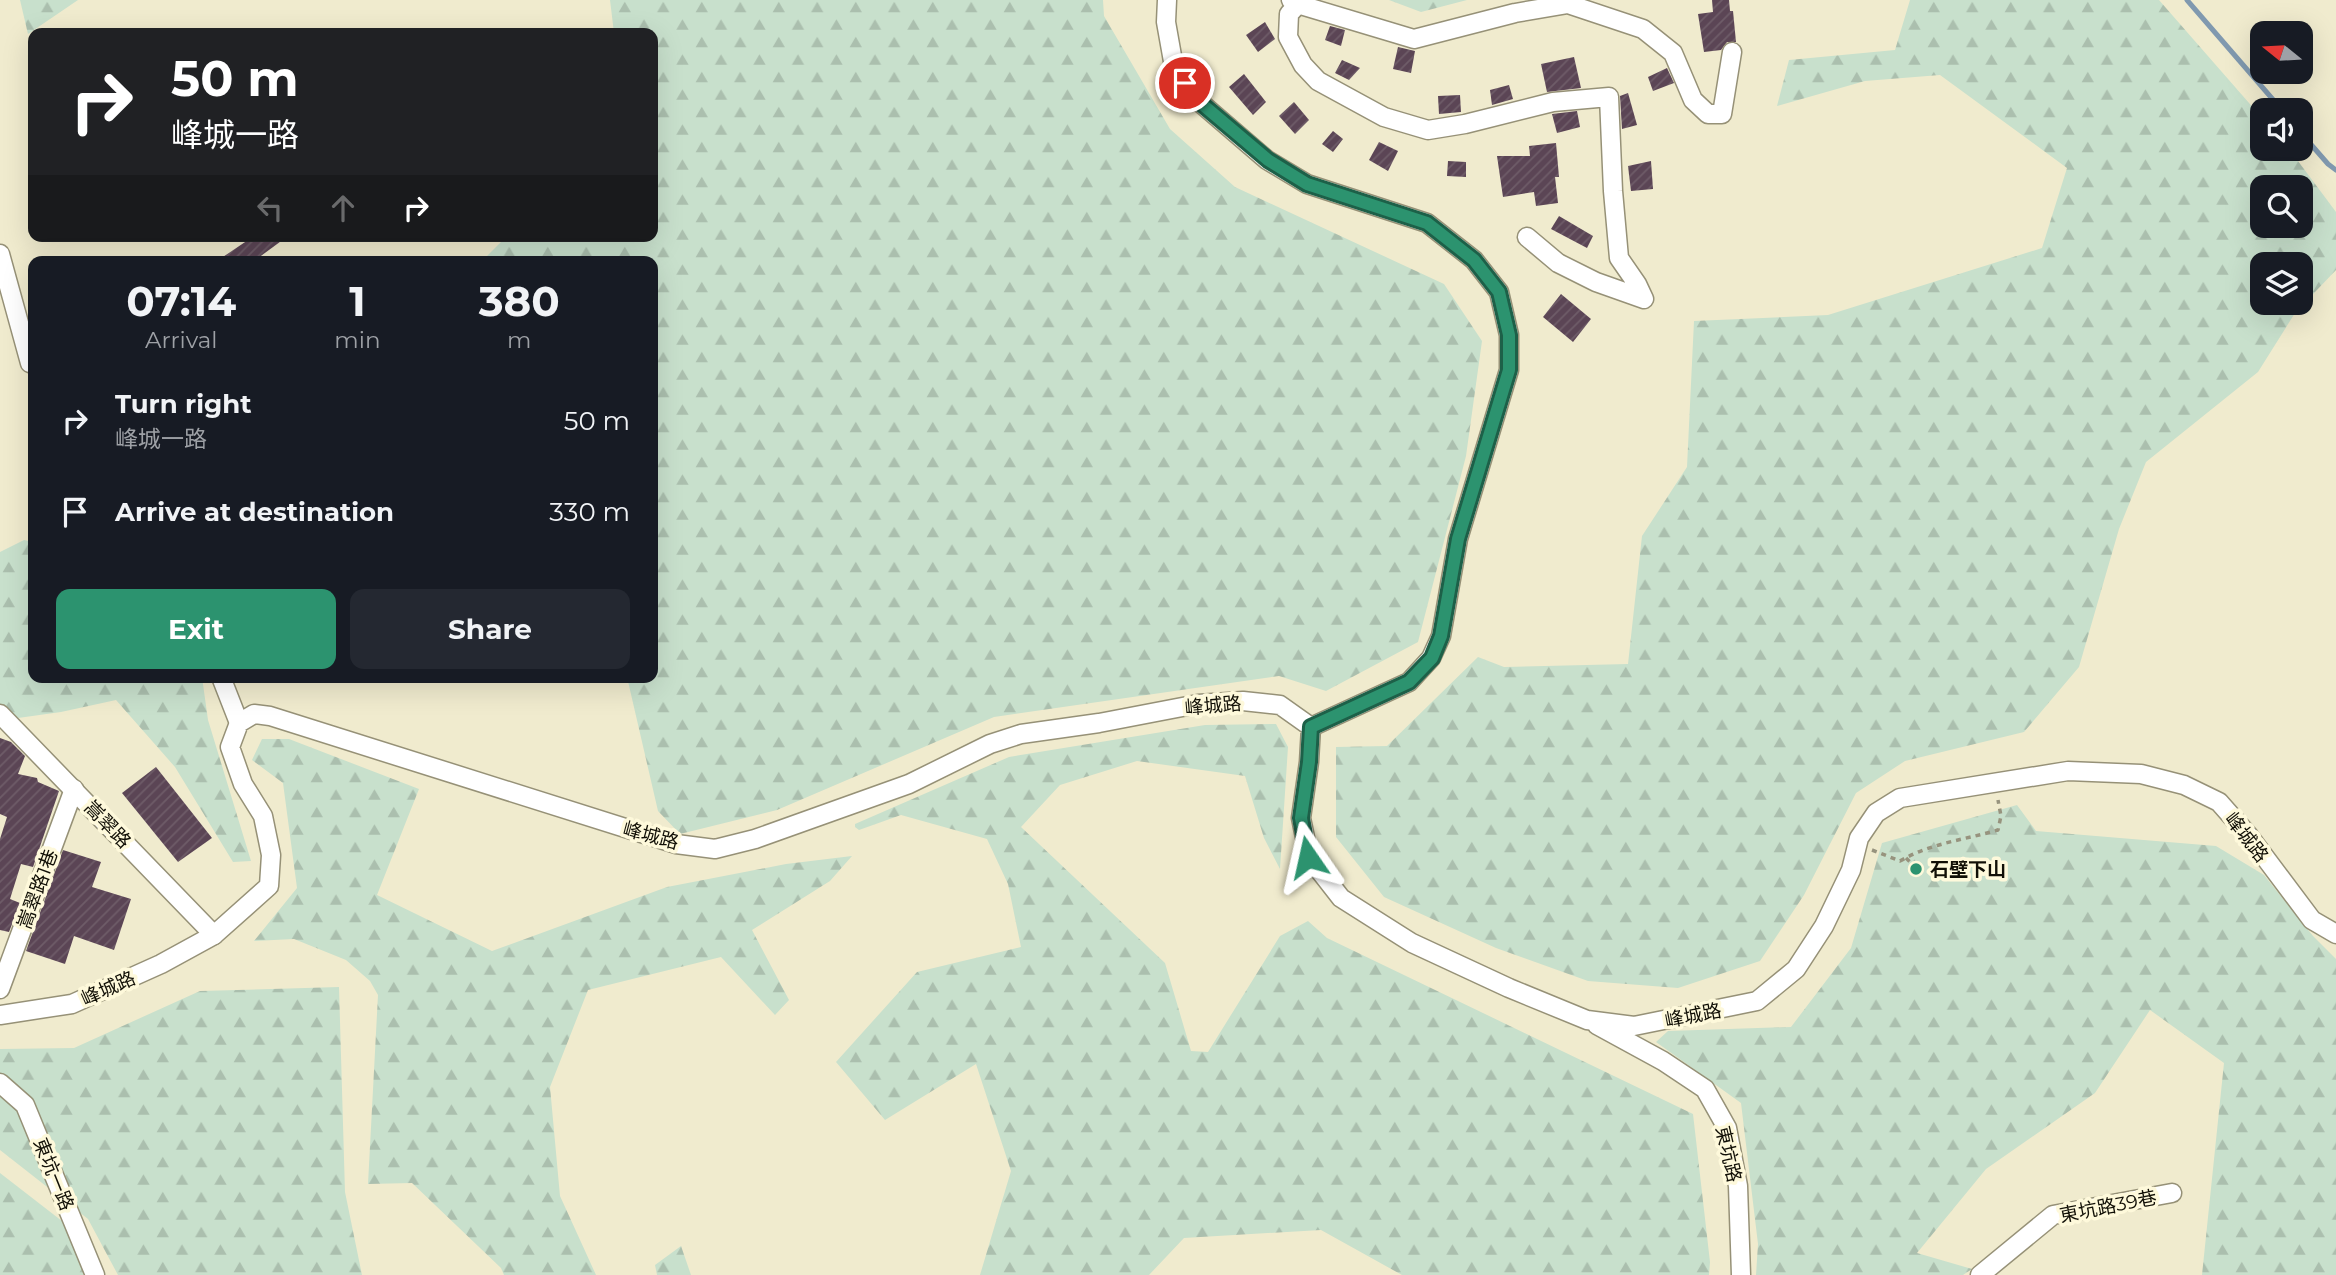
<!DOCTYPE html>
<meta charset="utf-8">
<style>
body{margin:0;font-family:Montserrat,"Noto Sans TC",sans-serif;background:#242831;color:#f1f3f6;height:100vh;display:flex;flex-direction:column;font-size:26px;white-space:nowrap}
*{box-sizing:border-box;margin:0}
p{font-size:23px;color:#9ea1a6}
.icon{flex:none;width:38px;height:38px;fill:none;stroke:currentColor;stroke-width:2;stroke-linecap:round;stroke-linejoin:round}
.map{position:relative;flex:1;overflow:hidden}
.sheet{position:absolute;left:28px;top:256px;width:630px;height:427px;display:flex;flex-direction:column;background:#171b24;border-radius:14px;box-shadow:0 7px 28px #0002}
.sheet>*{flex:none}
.hud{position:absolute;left:28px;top:28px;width:630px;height:214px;border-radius:14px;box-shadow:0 7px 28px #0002;background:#202124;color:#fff;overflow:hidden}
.needle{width:46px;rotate:288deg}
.fabs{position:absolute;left:2250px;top:21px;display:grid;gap:14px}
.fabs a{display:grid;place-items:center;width:63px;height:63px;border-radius:14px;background:#171b24;box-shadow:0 7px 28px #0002;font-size:35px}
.pin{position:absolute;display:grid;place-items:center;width:60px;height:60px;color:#fff;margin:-30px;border:4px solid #fff;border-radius:50%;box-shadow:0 2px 7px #0007}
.me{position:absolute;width:77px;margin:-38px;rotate:349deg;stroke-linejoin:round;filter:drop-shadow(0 0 5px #0008)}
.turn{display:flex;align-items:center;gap:24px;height:147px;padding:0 28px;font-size:32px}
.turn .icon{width:91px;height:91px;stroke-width:2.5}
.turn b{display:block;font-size:49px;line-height:60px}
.lanes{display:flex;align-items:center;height:66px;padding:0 28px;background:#0003;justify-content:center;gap:35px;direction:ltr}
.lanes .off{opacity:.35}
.eta{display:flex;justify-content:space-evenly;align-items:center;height:119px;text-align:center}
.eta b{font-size:42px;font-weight:700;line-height:49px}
.primary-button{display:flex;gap:14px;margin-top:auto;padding:14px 28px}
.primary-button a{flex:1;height:80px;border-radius:14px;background:#2c936f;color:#fff;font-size:28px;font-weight:700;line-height:80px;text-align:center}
.primary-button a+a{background:#242831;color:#f1f3f6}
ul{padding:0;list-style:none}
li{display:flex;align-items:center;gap:21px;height:91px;padding:0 28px}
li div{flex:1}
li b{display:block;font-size:26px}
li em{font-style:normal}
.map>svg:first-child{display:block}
.forest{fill:url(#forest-firs);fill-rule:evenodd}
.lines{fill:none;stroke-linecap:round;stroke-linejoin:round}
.stream{stroke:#8099af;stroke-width:5}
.building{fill:url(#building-hatch)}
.minor-casing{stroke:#969177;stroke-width:21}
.path{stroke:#97937e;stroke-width:3.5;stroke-dasharray:5 5;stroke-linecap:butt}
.minor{stroke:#fff;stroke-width:18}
.route-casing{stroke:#1d6048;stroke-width:18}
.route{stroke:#2c936f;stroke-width:12}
.poi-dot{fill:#2c936f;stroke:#fef9db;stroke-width:2.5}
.labels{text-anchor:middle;stroke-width:7;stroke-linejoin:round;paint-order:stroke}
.street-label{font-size:19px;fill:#110f06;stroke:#fef9db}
.poi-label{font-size:19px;font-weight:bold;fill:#110f06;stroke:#fef9db;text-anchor:start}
</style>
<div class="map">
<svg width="2336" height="1275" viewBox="0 0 2336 1275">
<defs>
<pattern id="forest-firs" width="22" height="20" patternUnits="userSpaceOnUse" patternTransform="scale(1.75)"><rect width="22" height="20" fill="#c8e0cc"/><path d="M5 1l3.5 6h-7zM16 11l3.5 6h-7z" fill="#abbfae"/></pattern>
<pattern id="building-hatch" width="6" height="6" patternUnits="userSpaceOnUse" patternTransform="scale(1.75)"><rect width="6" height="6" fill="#5b4555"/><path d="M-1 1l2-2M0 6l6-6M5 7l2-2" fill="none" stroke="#6e5c68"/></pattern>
</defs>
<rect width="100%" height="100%" fill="#f0ebce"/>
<g class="forest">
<path d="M20,0h58l-50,34z"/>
<path d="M610,0h493l1,16 66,113 65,58 209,97 38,57 -16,115 -48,186 -92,49 -47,-15 -285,41 -217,93 -97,24 -22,-23 -31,-134h26v-416h-168l-1,-2 23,-23h146v-203h-39z"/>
<path d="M1389,0h78l-46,12z"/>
<path d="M1910,0h249l104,119v30h26l47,63v58l-41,43 -37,59 -112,90 -27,67 -40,138 -55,65 -119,29 -49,32 -52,102 -44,66 -82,27 -90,-7 -92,-33 -112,-51 -48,-60v-90l51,-1 91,-89 26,10 124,-3 14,-128 45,-69 7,-146 134,-6 214,-67 25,-80 -127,-93 -75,6 -88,25 12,-46 106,-10zM2301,187v39h-38v-39zM2301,264v39h-38v-39z"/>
<path d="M24,540l9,2v135h169l6,43 43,141 -18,1 -58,-95 -59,-67 -55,12 -43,6 -18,-8v-158z"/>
<path d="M1276,724l12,23 -8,122 -16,-31 -19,-62 -108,-15 -77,24 -39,42 144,136 26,88 17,1 72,-116 28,-15 19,17 366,176 17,148 -1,13h-307l-81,-45 -137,8 -35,37h-169l31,-104 -35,-107 -91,56 -49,-58 81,-90 104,-25 -13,-63 -21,-45 -86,-24 -42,15 -4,-3v-3l154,-67 196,-32z"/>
<path d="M262,739h27l130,50 -42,106 115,56 175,-64 119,-23 66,-8 -22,25 -78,49 37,70 -14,15 -54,-58 -133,33 -38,97 10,109 36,79h-92l-3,-7 -89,-85 -44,1 10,-189 -8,-14 -24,-21 -52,-21 -40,2 43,-53 -14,-105 -31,-23z"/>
<path d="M2017,805l19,26 180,15 48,29 49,61 23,23v316h-134l22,-212 -74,-53 -55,83 -109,76 -69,84 55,16 -9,6h-207l2,-31 -17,-141 -85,-61 12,-11 123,-4 60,-79 31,-105z"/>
<path d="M339,987l6,205 17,83h-244l-30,-56 -88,-69v-101l74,-1 126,-57z"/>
<path d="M0,1173l71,55 13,47h-84z"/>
<path d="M681,1246l10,29h-34l-2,-10z"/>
</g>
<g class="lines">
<g class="stream">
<path d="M2187,0l95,110"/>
<path d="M2301,133l27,31 8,6"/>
</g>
</g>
<g class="building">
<path d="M1712,0h17l1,11h3l3,31h-9l-6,8 -17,2 -6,-38 15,-2z"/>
<path d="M1265,22l10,17 -17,13 -12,-17z"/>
<path d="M1330,26l15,4 -4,16 -16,-6z"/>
<path d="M1398,47l17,4 -4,22 -18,-4z"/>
<path d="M1574,57l7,31 -34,4 -6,-28z"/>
<path d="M1342,60l18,8 -11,12 -14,-7z"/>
<path d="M1667,68l7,15 -21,8 -5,-14z"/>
<path d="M1244,74l22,28 -13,13 -24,-28z"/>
<path d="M1509,85l4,14 -21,6 -2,-15z"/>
<path d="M1628,93l9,32 -15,4 -2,-33z"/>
<path d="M1460,95l1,17 -22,2 -1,-18z"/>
<path d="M1294,102l15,18 -14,14 -16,-18z"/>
<path d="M1577,111l3,16 -23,6 -5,-19z"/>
<path d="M1333,131l10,8 -10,13 -11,-8z"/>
<path d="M1379,142l19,9 -10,20 -19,-11z"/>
<path d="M1556,143l3,34h-4l3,26 -22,3 -2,-14 -31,5 -6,-41h33l-1,-10z"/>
<path d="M1448,161l18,1v15l-19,-1z"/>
<path d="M1651,161l2,28 -22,2 -3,-25z"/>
<path d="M1559,216l34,20 -6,12 -36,-19z"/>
<path d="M254,236h34l-34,25h-37z"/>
<path d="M1561,294l30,25 -18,23 -30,-25z"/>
<path d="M0,738l11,4 14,14 -7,18 19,4 1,4 21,9 -26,76 -12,-3 -11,35 10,4 -11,29 -9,-2v-91l7,-22 -7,-3z"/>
<path d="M156,767l56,71 -34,24 -56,-69z"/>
<path d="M63,850l38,12 -9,25 39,12 -17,51 -40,-14 -9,28 -39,-13z"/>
</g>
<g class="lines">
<g class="minor-casing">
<g id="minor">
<path d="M1167,0l-1,22 8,45 22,32 71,61 40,24 120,39 47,37 25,32 10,43v35l-51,169 -17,97 -10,22 -22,24 -98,45"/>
<path d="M1291,0l6,4 117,35 101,-26 53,-9 75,25 30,24 20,47 15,14h14l10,-62"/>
<path d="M1302,0l-13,14 -1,23 15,28 15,16 66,36 44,13 37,-6 88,-22 56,-5 4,94 6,67 18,26 7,15 -48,-17 -38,-19 -31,-26"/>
<path d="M0,254l30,109 3,1"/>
<path d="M221,677l18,46"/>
<path d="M0,714l214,221"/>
<path d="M0,989l74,-200"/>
<path d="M0,1015l72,-11 89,-40 53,-29 55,-49 2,-31 -8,-39 -20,-32 -13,-37 9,-24 15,-9 16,2 406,128 39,5 40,-10 154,-55 81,-40 31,-10 78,-11 99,-19 45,-3 37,4 31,22 -2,35 -8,56 8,39 32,41 71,45 97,45 78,32 47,6 123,-25 39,-32 28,-43 27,-56 8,-32 17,-25 24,-15 168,-27 73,3 43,11 35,17 30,34 63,84 24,14"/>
<path d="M1597,1025l66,36 42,28 22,39 11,58 3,89"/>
<path d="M0,1083l25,22 70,170"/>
<path d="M1980,1275l73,-60 119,-22"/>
</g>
</g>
<g class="path">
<path d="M1872,850l28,11c31,-18 64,-21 98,-31l3,-14 -3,-16"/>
<path d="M1906,858l10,10"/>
</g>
<use href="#minor" class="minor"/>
</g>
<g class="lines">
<g class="route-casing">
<path id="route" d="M1185,83l11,16 72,61 39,24 120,39 47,37 25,32 10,43v35l-51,169 -17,97 -9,22 -23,24 -98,45 -2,35 -8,56 7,39"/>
</g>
<use href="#route" class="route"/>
</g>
<circle class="poi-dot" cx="1916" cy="869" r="7"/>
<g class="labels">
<g class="street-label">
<text transform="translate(1213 705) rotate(-5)" y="7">峰城路</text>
<text transform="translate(108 824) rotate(46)" y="7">嵩翠路</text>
<text transform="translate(651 835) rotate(15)" y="7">峰城路</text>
<text transform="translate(2247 837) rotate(52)" y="7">峰城路</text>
<text transform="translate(37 889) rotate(-70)" y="7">嵩翠路1巷</text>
<text transform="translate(108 988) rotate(-24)" y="7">峰城路</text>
<text transform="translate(1693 1015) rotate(-11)" y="7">峰城路</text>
<text transform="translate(1729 1154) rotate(77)" y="7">東坑路</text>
<text transform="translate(54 1174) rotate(68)" y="7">東坑一路</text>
<text transform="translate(2108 1206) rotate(-11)" y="7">東坑路39巷</text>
</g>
<g class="poi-label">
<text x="1930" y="876">石壁下山</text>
</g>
</g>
</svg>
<div class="fabs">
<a><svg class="needle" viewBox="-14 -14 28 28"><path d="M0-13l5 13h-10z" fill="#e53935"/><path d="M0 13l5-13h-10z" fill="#9ea1a6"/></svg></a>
<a><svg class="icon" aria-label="sound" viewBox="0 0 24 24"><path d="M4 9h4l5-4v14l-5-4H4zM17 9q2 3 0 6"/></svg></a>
<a><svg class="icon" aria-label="search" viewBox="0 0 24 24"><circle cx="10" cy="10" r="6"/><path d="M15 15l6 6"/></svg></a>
<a><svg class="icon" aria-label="layers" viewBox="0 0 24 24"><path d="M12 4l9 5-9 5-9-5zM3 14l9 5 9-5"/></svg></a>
</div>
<div class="pin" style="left:1185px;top:83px;background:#d93025"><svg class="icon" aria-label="arrive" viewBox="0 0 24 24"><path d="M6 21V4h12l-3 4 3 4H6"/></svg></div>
<svg class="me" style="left:1308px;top:857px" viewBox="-20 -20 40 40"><path d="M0-17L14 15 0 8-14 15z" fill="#2c936f" stroke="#fff" stroke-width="4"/></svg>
<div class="hud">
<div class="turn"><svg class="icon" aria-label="right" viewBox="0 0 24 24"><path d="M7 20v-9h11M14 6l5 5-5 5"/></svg><div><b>50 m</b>峰城一路</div></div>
<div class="lanes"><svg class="icon off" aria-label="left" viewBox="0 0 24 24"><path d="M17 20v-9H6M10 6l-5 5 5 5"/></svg><svg class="icon off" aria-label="ahead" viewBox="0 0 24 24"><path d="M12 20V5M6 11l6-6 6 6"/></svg><svg class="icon" aria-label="right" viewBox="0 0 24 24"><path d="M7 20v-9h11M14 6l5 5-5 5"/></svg></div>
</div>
<section class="sheet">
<div class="eta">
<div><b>07:14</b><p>Arrival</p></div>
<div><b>1</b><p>min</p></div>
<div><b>380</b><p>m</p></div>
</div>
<ul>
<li><svg class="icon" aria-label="right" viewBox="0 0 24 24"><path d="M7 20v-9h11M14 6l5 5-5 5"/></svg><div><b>Turn right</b><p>峰城一路</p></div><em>50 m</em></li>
<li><svg class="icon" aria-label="arrive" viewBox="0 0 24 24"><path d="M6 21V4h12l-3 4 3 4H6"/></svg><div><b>Arrive at destination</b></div><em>330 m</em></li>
</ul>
<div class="primary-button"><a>Exit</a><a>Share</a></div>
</section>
</div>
